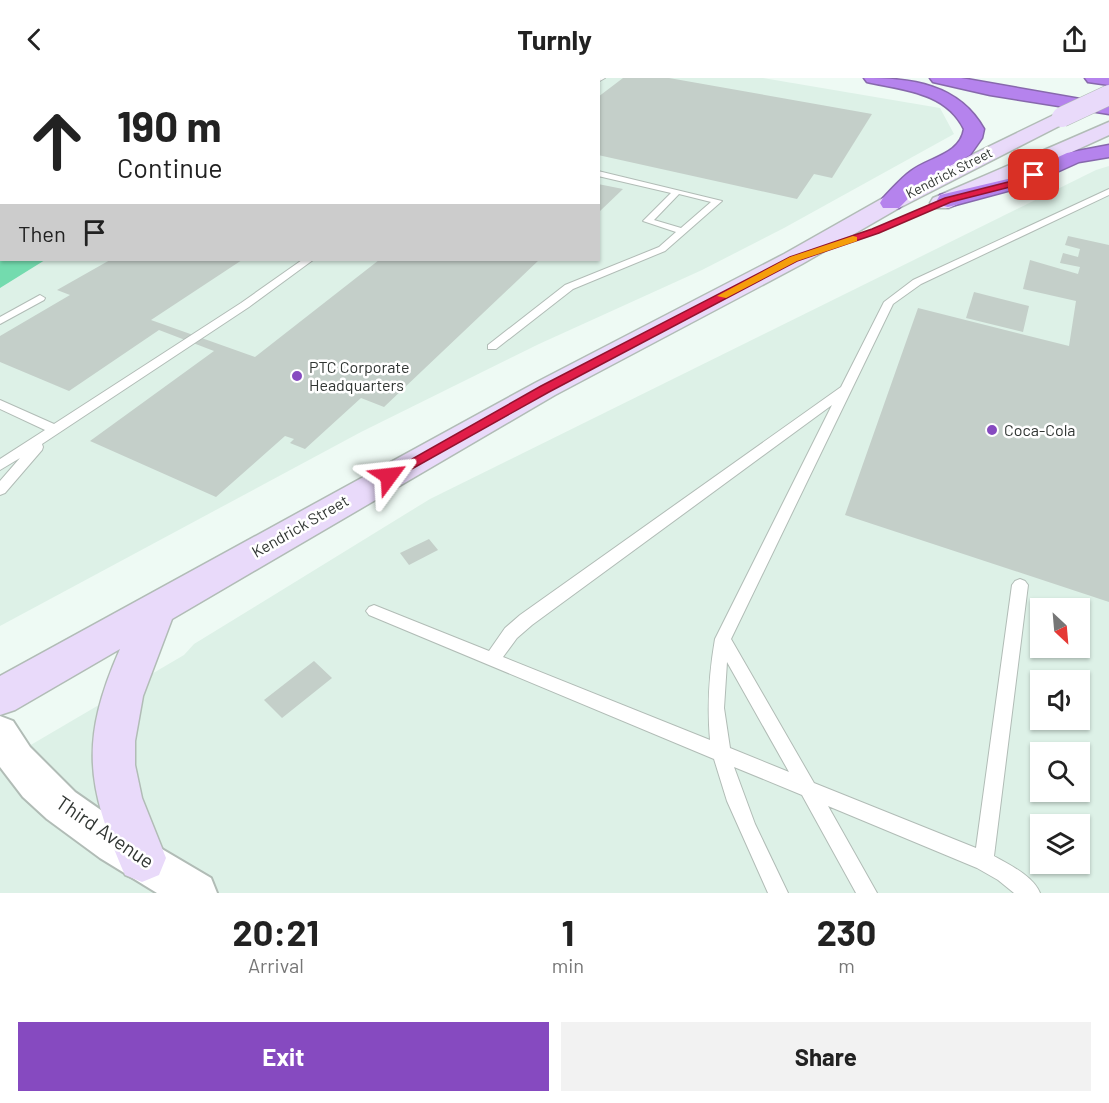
<!DOCTYPE html>
<style>
body{margin:0;font-family:Barlow,sans-serif;background:#f2f2f2;color:#222;height:100vh;display:flex;flex-direction:column;font-size:22px;white-space:nowrap}
*{box-sizing:border-box;margin:0}
p{font-size:20px;color:#767676}
.icon{flex:none;width:33px;height:33px;fill:none;stroke:currentColor;stroke-width:2;stroke-linecap:round;stroke-linejoin:round}
.map{position:relative;height:815px;overflow:hidden}
.sheet{display:flex;flex-direction:column;background:#fff;flex:1}
.sheet>*{flex:none}
.banner{position:absolute;left:0px;top:0px;width:600px;height:183px;box-shadow:0 2px 4px #0004;background:#fff;color:#222;overflow:hidden}
.needle{width:39px;rotate:154deg}
.buttons{position:absolute;left:1030px;top:520px;display:grid;gap:12px}
.buttons a{display:grid;place-items:center;width:60px;height:60px;border-radius:0px;background:#fff;box-shadow:0 2px 4px #0004;font-size:30px}
.pin{position:absolute;display:grid;place-items:center;width:51px;height:51px;color:#fff;margin:-26px;border-radius:12px;box-shadow:0 3px 9px #0006}
.me{position:absolute;width:66px;margin:-33px;rotate:60deg;stroke-linejoin:round;filter:drop-shadow(0 0 4px #0008)}
.turn{display:flex;align-items:center;gap:21px;height:126px;padding:0 18px;font-size:27px}
.turn .icon{width:78px;height:78px;stroke-width:2.5}
.turn b{display:block;font-size:42px;line-height:51px}
.then{display:flex;align-items:center;height:57px;padding:0 18px;background:#0003;gap:12px;font-size:22px}
.eta{display:flex;justify-content:space-evenly;align-items:center;height:102px;text-align:center}
.eta b{font-size:36px;font-weight:700;line-height:42px}
.primary-button{display:flex;gap:12px;margin-top:auto;padding:12px 18px}
.primary-button a{flex:1;height:69px;border-radius:0px;background:#864ac0;color:#fff;font-size:24px;font-weight:700;line-height:69px;text-align:center}
.primary-button a+a{background:#f2f2f2;color:#222}
header{display:flex;justify-content:space-between;align-items:center;height:78px;padding:0 18px;background:#fff;font-size:27px;font-weight:700}
.map>svg:first-child{display:block}
.built{fill:#ddf1e7;fill-rule:evenodd}
.forest{fill:#73dbae}
.water{fill:#b793e3}
.building{fill:#c4cfc9}
.lines{fill:none;stroke-linecap:round;stroke-linejoin:round}
.lane-casing{stroke:#b1bcb6;stroke-width:2}
.street-casing{stroke:#b1bcb6;stroke-width:4}
.secondary-casing{stroke:#b1bcb6;stroke-width:3}
.highway-casing{stroke:#8768ac;stroke-width:3}
.lane{fill:#fff;fill-rule:evenodd}
.street{fill:#fff;fill-rule:evenodd}
.secondary{fill:#e9dafa;fill-rule:evenodd}
.highway{fill:#b583ed;fill-rule:evenodd}
.secondary-bridge-casing{stroke:#b1bcb6;stroke-width:21;stroke-linecap:butt}
.secondary-bridge{stroke:#e9dafa;stroke-width:20}
.route{fill:#e11d48;stroke:#92132f;stroke-width:1.5}
.slow{fill:#f59e0b}
.poi-dot{fill:#864ac0;stroke:#fff;stroke-width:2}
.labels{text-anchor:middle;stroke-width:5;stroke-linejoin:round;paint-order:stroke}
.far-street-label{font-size:14px;fill:#313633;stroke:#fff}
.poi-label{font-size:16px;fill:#313633;stroke:#fff;text-anchor:start}
.street-label{font-size:16px;fill:#313633;stroke:#fff}
.near-street-label{font-size:20px;fill:#313633;stroke:#fff}
</style>
<header><svg class="icon" aria-label="back" viewBox="0 0 24 24"><path d="M15 5l-7 7 7 7"/></svg>Turnly<svg class="icon" aria-label="share" viewBox="0 0 24 24"><path d="M12 15V3M7 8l5-5 5 5M5 13v7h14v-7"/></svg></header>
<div class="map">
<svg width="1109" height="815" viewBox="0 0 1109 815">
<rect width="100%" height="100%" fill="#eefaf4"/>
<g class="built">
<path d="M324,0h439l177,30 14,26 -170,94 -82,42 -163,74 -178,88 -361,194v-340l41,-26h557v-180l-276,-1z"/>
<path d="M1109,88v727h-1109v-130l184,-108 10,-11 236,-145 666,-329zM1041,531h39v39h-39zM1041,603h39v39h-39zM1041,675h39v39h-39zM1041,747h39v39h-39z"/>
</g>
<path class="forest" d="M0,96l2,86h43l-45,28z"/>
<path class="water" d="M0,0h283l-281,2 -2,94z"/>
<g class="building">
<path d="M623,0h46l203,36 -40,64 -18,-4 -17,25 -199,-44v-58z"/>
<path d="M598,106l25,5 -25,24z"/>
<path d="M1068,158l41,9v357l-264,-87 73,-207 151,38 7,-45 -53,-12 7,-29 48,14 2,-7 -20,-4 3,-10 15,4 2,-8 -15,-4z"/>
<path d="M110,182h132l-91,60 104,37 124,-97h160l-155,147 -23,-9 -56,51 -15,-6 4,-4 -9,-3 -69,61 -126,-56 124,-90 -55,-21 -90,61 -69,-29v-26l70,-41 -13,-5z"/>
<path d="M974,214l55,14 -6,26 -57,-14z"/>
<path d="M429,461l9,11 -29,15 -9,-12z"/>
<path d="M314,583l18,17 -50,40 -18,-18z"/>
</g>
<g class="lines">
<g class="lane-casing">
<g id="lane">
<path d="M537,0h7l1,2h-7z"/>
<path d="M597,0h8l-7,4v-2h-3z"/>
<path d="M598,93l124,30 -57,50 -92,38 -77,60h-8v-4l77,-60 94,-38 17,-15 -33,-11 28,-28 -73,-17zM679,116l32,8 -30,26 -27,-8z"/>
<path d="M1109,111v6l-188,89 -28,20 -162,335 83,144 162,65 36,-263 3,-4 5,-2 5,2 3,4 -34,271c16,9 39,20 46,37h-26l-16,-13 -21,-12 -149,-62 49,87h-21l-54,-98 -68,-28 21,57 33,69h-20l-41,-92 -13,-42 -345,-144 -3,-4 3,-4 5,-2 115,46 16,-23 15,-13 321,-228 43,-85 29,-22zM832,327l-117,234c-6,35 -8,66 -5,101l-207,-83 14,-19 15,-13zM727,584l62,110 -59,-24 -6,-40z"/>
<path d="M302,182h11l-64,47 -207,137 1,3 -1,3 -37,43 -5,2v-14l20,-23 -20,12v-11l45,-29 -45,-21v-9l54,24 187,-121z"/>
<path d="M40,217l5,3 -1,2 -44,24v-7z"/>
</g>
</g>
<g class="street-casing">
<path id="street" d="M0,638l13,5 17,26 45,45 53,37 83,49 6,15h-60l-57,-35 -53,-39 -24,-22 -23,-30z"/>
</g>
<g class="secondary-casing">
<g id="secondary">
<path d="M1062,33l7,2 2,4 -2,4 -170,87 -97,56 -247,131 -383,224 -29,77 -8,45v24l7,33 24,60 -7,17 -17,7 -17,-7c-39,-90 -45,-135 -5,-226l-105,61 -15,5v-39l535,-293 249,-129 99,-56z"/>
<path d="M1109,44v13l-160,73h-16l-3,-5 3,-5z"/>
</g>
</g>
<g class="highway-casing">
<g id="highway">
<path d="M864,0c47,0 95,6 120,51l-2,9 -12,17 -41,22 -30,31h-16l-3,-5 3,-5c9,-9 17,-19 28,-27 18,-14 49,-16 53,-42 -18,-37 -61,-39 -97,-47z"/>
<path d="M930,0h31l148,26v10l-119,-19 -57,-13z"/>
<path d="M1085,0h24v7l-21,-3z"/>
<path d="M1109,67v12l-30,5 -53,24 -78,21 -8,-2 -3,-5 3,-5 72,-17 55,-25z"/>
</g>
</g>
<use href="#lane" class="lane"/>
<use href="#street" class="street"/>
<use href="#secondary" class="secondary"/>
<use href="#highway" class="highway"/>
<g class="secondary-bridge-casing">
<path id="secondary-bridge" d="M1062,39l47,-22"/>
</g>
<use href="#secondary-bridge" class="secondary-bridge"/>
</g>
<path class="route" d="M1034,94l3,5 -15,7 -71,18 -72,31 -82,28 -248,131 -155,87h-10l-2,-3 159,-90 249,-129 82,-28 73,-31 71,-18z"/>
<path class="slow" d="M853,158l4,1v4l-60,20 -71,37 -9,-2 73,-39z"/>
<g class="poi-dot">
<circle cx="297" cy="298" r="6"/>
<circle cx="992" cy="352" r="6"/>
</g>
<g class="labels">
<g class="far-street-label">
<text transform="translate(949 95) rotate(-27)" y="5">Kendrick Street</text>
</g>
<g class="poi-label">
<text x="309" y="295">PTC Corporate<tspan x="309" dy="18">Headquarters</tspan></text>
<text x="1004" y="358">Coca-Cola</text>
</g>
<g class="street-label">
<text transform="translate(300 448) rotate(-30)" y="6">Kendrick Street</text>
</g>
<g class="near-street-label">
<text transform="translate(105 754) rotate(34)" y="7">Third Avenue</text>
</g>
</g>
</svg>
<div class="buttons">
<a><svg class="needle" viewBox="-14 -14 28 28"><path d="M0-13l5 13h-10z" fill="#e53935"/><path d="M0 13l5-13h-10z" fill="#767676"/></svg></a>
<a><svg class="icon" aria-label="sound" viewBox="0 0 24 24"><path d="M4 9h4l5-4v14l-5-4H4zM17 9q2 3 0 6"/></svg></a>
<a><svg class="icon" aria-label="search" viewBox="0 0 24 24"><circle cx="10" cy="10" r="6"/><path d="M15 15l6 6"/></svg></a>
<a><svg class="icon" aria-label="layers" viewBox="0 0 24 24"><path d="M12 4l9 5-9 5-9-5zM3 14l9 5 9-5"/></svg></a>
</div>
<div class="pin" style="left:1034px;top:97px;background:#d93025"><svg class="icon" aria-label="arrive" viewBox="0 0 24 24"><path d="M6 21V4h12l-3 4 3 4H6"/></svg></div>
<svg class="me" style="left:389px;top:398px" viewBox="-20 -20 40 40"><path d="M0-17L14 15 0 8-14 15z" fill="#e11d48" stroke="#fff" stroke-width="4"/></svg>
<div class="banner">
<div class="turn"><svg class="icon" aria-label="ahead" viewBox="0 0 24 24"><path d="M12 20V5M6 11l6-6 6 6"/></svg><div><b>190 m</b>Continue</div></div>
<div class="then">Then<svg class="icon" aria-label="arrive" viewBox="0 0 24 24"><path d="M6 21V4h12l-3 4 3 4H6"/></svg></div>
</div>
</div>
<section class="sheet">
<div class="eta">
<div><b>20:21</b><p>Arrival</p></div>
<div><b>1</b><p>min</p></div>
<div><b>230</b><p>m</p></div>
</div>
<div class="primary-button"><a>Exit</a><a>Share</a></div>
</section>
